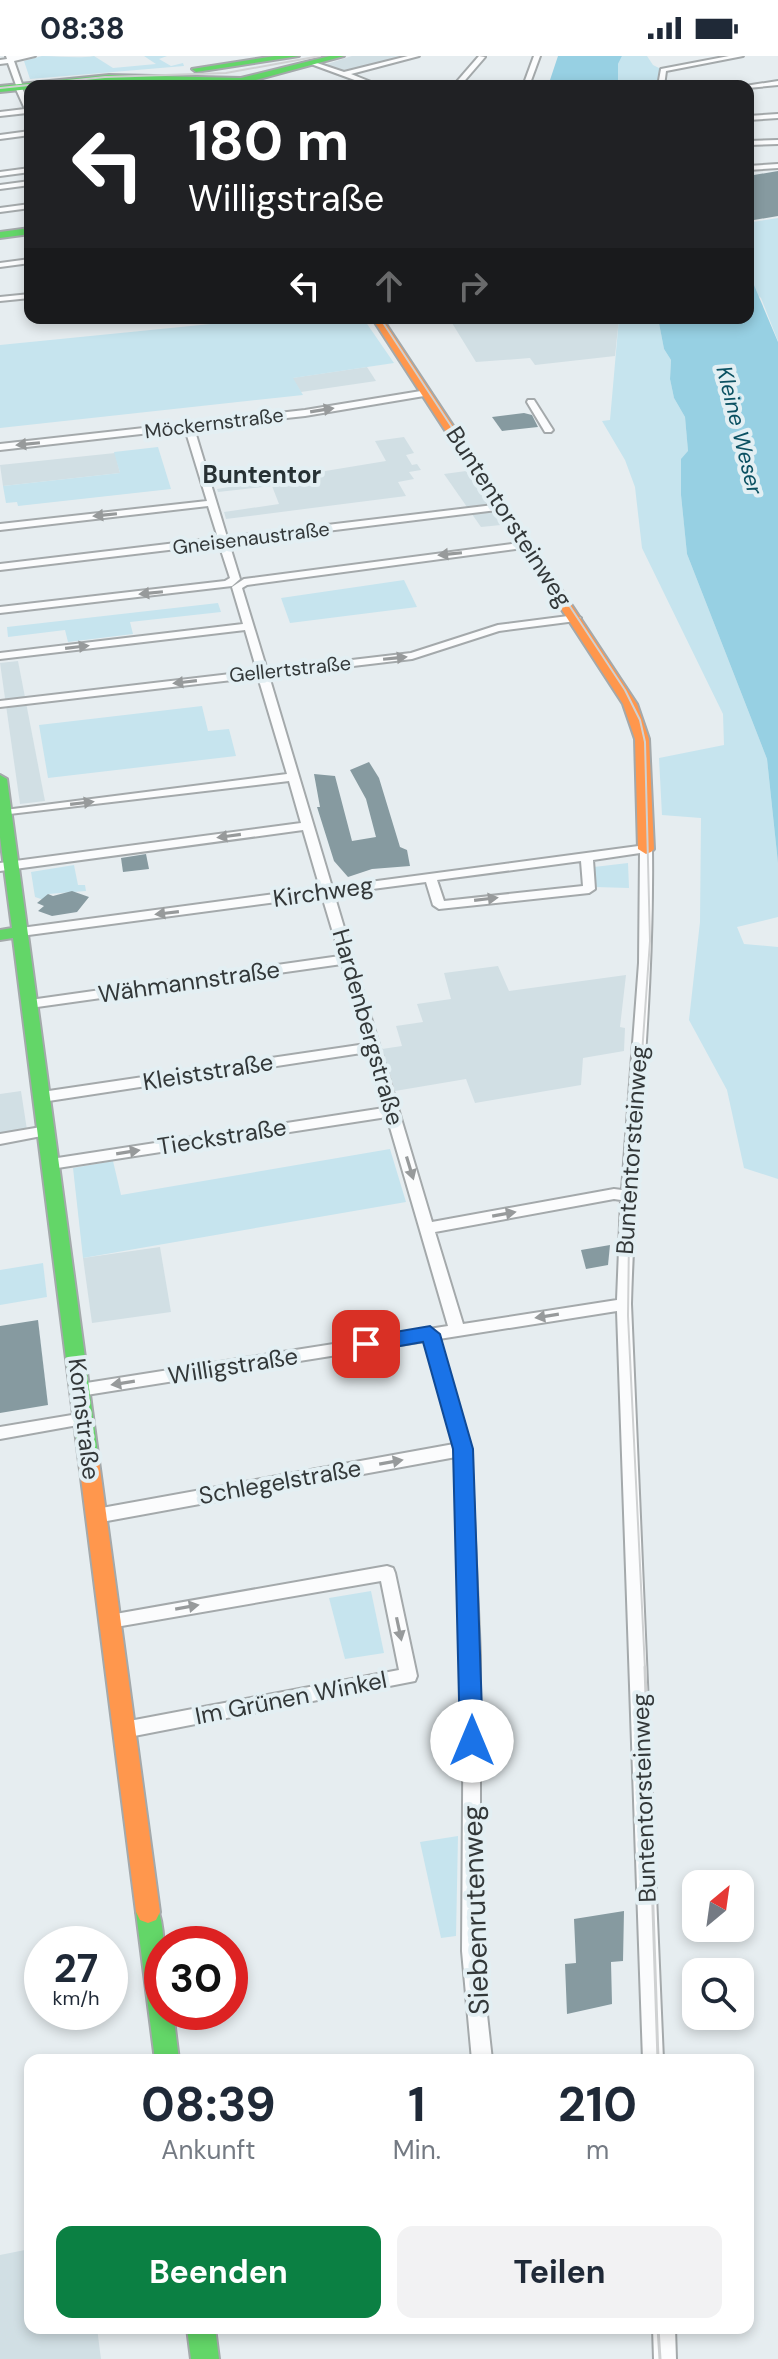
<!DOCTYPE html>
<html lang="de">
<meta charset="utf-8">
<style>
body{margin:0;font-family:"DM Sans",sans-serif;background:#f2f2f3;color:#1f2937;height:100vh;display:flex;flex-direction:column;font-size:30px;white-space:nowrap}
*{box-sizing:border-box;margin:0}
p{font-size:26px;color:#747a83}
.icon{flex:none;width:44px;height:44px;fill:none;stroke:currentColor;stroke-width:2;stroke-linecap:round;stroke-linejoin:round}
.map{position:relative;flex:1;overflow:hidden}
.details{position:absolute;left:24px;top:1998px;width:730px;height:280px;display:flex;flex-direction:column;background:#fff;border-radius:16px;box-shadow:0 4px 12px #0003}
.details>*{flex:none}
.banner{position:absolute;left:24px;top:24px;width:730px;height:244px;border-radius:16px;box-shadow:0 4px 12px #0003;background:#202124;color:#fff;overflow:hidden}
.needle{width:52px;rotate:29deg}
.fabs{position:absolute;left:682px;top:1814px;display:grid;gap:16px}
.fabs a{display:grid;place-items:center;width:72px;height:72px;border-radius:16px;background:#fff;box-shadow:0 4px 12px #0003;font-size:40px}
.speed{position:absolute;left:24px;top:1870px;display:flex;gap:16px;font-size:40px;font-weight:700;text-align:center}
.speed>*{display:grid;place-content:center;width:104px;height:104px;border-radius:50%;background:#fff;box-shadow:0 4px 12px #0003;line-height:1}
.speed small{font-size:20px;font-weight:400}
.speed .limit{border:12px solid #d22;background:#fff;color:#111}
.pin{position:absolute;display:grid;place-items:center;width:68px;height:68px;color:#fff;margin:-34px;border-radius:16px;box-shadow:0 4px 12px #0006}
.me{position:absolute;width:88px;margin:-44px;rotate:0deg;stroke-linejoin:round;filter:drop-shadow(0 0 6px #0008)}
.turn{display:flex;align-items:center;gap:28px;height:168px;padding:0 32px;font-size:36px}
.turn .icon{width:104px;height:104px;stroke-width:2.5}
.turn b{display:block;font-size:56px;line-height:68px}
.lanes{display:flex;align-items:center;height:76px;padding:0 32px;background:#0003;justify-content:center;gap:40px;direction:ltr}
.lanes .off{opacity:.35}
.eta{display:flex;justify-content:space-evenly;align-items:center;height:136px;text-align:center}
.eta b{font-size:48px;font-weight:700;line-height:56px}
.action{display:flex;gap:16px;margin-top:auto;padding:16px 32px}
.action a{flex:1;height:92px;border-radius:16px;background:#0b8043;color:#fff;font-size:32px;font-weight:700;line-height:92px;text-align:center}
.action a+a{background:#f2f2f3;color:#1f2937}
.status{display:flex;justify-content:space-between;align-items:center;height:56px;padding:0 40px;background:#fff;direction:ltr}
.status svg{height:22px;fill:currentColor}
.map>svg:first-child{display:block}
.built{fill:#d1dfe4}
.green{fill:#c6e4ee}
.water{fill:#97d0e3}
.building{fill:#869aa0}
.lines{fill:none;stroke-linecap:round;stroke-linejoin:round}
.street-casing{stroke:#a4a9ab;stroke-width:4}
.fast-casing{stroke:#a4a9ab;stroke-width:4}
.slow-casing{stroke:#a4a9ab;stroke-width:4}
.street{fill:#fbfcfd;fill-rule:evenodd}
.fast{fill:#63d668;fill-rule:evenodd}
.slow{fill:#ff974d;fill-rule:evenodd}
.tram-far1{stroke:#cfd1d2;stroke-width:2}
.tram{stroke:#cfd1d2;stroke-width:3}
.oneway{fill:#979a9b}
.route{fill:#1a73e8;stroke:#114b97;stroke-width:2}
.labels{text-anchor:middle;stroke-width:8;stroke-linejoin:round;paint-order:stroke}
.far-street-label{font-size:20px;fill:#333839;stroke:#e3eff3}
.far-water-label{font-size:22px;font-style:italic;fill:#0b5162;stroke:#e3eff3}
.far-quarter-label{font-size:24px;font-weight:bold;fill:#273134;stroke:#e3eff3}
.street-label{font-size:24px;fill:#333839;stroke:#e3eff3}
.near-street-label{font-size:28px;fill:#333839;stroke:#e3eff3}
</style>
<div class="status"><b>08:38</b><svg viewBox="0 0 49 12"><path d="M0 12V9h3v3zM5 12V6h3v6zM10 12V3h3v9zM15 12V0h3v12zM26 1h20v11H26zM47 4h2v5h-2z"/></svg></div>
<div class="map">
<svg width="778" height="2303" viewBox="0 0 778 2303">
<rect width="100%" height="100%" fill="#e6edf0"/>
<g class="built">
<path d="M352,0h64l-72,18 -23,-8z"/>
<path d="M433,262h186l-4,38 -80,9 -5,-7 -54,4 -24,-39h-15z"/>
<path d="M367,311l9,14 -75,11 -9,-14z"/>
<path d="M404,381l10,16 -8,2 6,10 5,-1 4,6 -12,2 5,7 -16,3 8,14 -180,23 -2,-7 55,-8 -7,-18 -54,6 -1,-3 169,-28 -11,-20z"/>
<path d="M115,397l5,20 -117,13 -3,-21z"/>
<path d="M466,415l35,54 -20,2 -37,-53z"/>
<path d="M18,605l27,140 -25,3 -20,-141z"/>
<path d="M498,910l11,25 117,-16 -6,52 5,1 -1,23 -41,7 -2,27 -106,18 -9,-24 -71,12 -13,-42 20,-3 -6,-20 27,-4 -6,-18 34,-5 -7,-26z"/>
<path d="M21,1035l6,39 -27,4v-40z"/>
<path d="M160,1191l11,65 -79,11 -9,-65z"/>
<path d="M30,2193v79h67l4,31h-101v-104z"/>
</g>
<g class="green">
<path d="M42,0c19,0 35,3 52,0l19,12 43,-4 -12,-8h23l-8,3 12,7 12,-3 1,3 -154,13 -6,-18z"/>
<path d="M622,0h25l6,9 10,5 -2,16h-43v-22z"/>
<path d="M748,162l4,4 26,-4v123l-17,-43 -8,-7 -5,-14z"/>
<path d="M272,262h58l4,5 29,-5 31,45 -101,15 10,17 -303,33v-83z"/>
<path d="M619,262h39l6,31 7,11 -1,19 4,19 11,19 3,34 -7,44 6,59 80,205 11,104v54l-41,10 7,17 34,3v232l-34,-11 -17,-78 -38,-70 11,-98 1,-104 -39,-3 -3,-57 65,-13 -1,-31 -81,-166 -7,-61 -10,-27 -23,-39 8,-1z"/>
<path d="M158,391l13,42 -153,17 -1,-4 -11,1 -3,-17 117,-13 -6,-21z"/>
<path d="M404,524l13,27 -127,16 -9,-25z"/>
<path d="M218,547l3,9 -91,10 3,12 -65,8 -3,-12 -57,7 -1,-10z"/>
<path d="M202,650l6,25 21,-2 7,27 -188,22 -9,-53z"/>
<path d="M628,807l1,25 -34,-1 -1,-20z"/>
<path d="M74,809l4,20h7l1,6 -38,3 -4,6 -9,-3 -4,-25z"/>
<path d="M390,1093l16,53 -323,56 -10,-90 40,-7 8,34z"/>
<path d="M43,1207l4,34 -47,8v-35z"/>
<path d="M371,1535l13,62 -39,6 -16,-61z"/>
<path d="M458,1780l-2,100 -15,2 -21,-96z"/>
</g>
<g class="water">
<path d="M558,0h64l-4,8v22h-70z"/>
<path d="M748,215l30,71v521l-11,-104 -80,-205 -6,-59v-36l7,-8 -3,-34 -11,-19 -4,-19 1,-19 -7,-11 -6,-31h90z"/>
</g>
<g class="building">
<path d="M778,115v45l-30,5v-45z"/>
<path d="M524,357l8,2 6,12 -36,4 -10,-14z"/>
<path d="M369,706l10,16 21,69 7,3 3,16 -38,3 -24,8 -14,-16 -17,-54h3l-6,-33 21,2 17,65 24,-4 -10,-38 -16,-29z"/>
<path d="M146,798l3,15 -26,3 -2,-14z"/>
<path d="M72,835l17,6 -12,15 -25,4 -14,-5 6,-5 -7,-3 11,-9 5,2z"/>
<path d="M610,1189l-2,20 -22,4 -5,-19z"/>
<path d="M38,1264l10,85 -48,8v-87z"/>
<path d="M624,1855l-1,50 -12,1 1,42 -45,10 -2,-50 11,-1 -2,-44z"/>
</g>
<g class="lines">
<g class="street-casing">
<g id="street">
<path d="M6,0h29l-21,5 8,23 -1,2 9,19v10l-3,-2 -27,3v-4l25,-3 -10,-22 1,-2 -8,-22 -8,1v-4l7,-1z"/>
<path d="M408,0h11l-68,18 30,12h-10l-60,-22 3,-2 30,10z"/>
<path d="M479,0l6,1 -25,29h-7z"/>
<path d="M534,0h6l-11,30h-6z"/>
<path d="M729,0h14l-77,15 -2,15h-6l3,-17z"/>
<path d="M778,25v4l-30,3v-2h-3z"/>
<path d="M778,58v4l-30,2v-4z"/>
<path d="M30,75v4l-30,4v-4z"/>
<path d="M778,84v4l-30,1v-4z"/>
<path d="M778,108v4l-30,2v-4z"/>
<path d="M30,112v4l-30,4v-4z"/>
<path d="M30,125v4l-30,4v-4z"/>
<path d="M30,148v4l-30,4v-4z"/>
<path d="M30,203v4l-30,4v-4z"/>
<path d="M30,238v4l-30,3v-4z"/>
<path d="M427,334l4,3 -1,2 -125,21 -111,12 33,109 275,-33 3,1v4l-276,34 11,36 -8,7 -232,27v-6l225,-26 5,-3 -11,-34 -219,26v-6l218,-26 -10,-32 -208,24v-6l207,-23 -22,-72 -185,21v-6l305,-34z"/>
<path d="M528,344h6l19,30 -2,2h-6l-18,-30z"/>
<path d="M528,486l3,1v4l-284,38 -5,3 25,82 144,-17 87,-28 78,-10 5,3 -5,3 -77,10 -87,28 -143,17 63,211 314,-42 6,4c2,152 -17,303 -21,455l32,756h-20l-26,-749 -178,28 32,110 9,206v296l12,109h-20l-10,-109 2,-296 -8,-198 -360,66 -6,-2 -2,-5 2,-5 6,-2 358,-65 -29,-103 -345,55 -5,-2 -3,-4 3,-4 5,-2 368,-58 -61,-209 -336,52 -7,-5 7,-5 333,-51 -16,-56 -326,50 -7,-5 7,-5 324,-48 -24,-80 -312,44 -6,-4 6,-4 310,-44 -18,-60 -301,40 -6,-4 6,-4 299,-40 -17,-58 -303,41v-8l301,-40 -12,-42 -288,34v-4l4,-1 282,-36 -29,-97 -258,30v-6l257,-30 -12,-41 -245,29v-6l243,-29 -11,-37 12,-8zM640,797l-1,110 -17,227 -8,-1 -182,33 -98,-328 92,-12 7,23 6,4 150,-16 6,-4 -2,-29zM581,805l2,25 -139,15 -7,-21zM614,1143l7,1 -4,100 -154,24 -28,-92z"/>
<path d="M47,1070l7,5 -2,3 -52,10v-10z"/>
<path d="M84,1357l5,2 3,4 -3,4 -89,16v-12z"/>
<path d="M387,1510l6,2 2,5 22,103 -2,5 -291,57 -6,-2 -3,-6 3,-6 6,-2 275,-52 -18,-89 -271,47 -6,-2 -2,-5 2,-5z"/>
<path d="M653,2272h22l1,31h-22z"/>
</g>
</g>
<g class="fast-casing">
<g id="fast">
<path d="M275,0h24l-103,16 -4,-3z"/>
<path d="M330,0h14l-103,28 -132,-3 -79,5v3l-30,3v-6l109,-11 132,3z"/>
<path d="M30,172v6l-30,4v-6z"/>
<path d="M0,719l7,4 91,675 -3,6 -7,2 -7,-2 -3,-6 -65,-516 -13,2v-10l12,-2 -12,-91z"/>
<path d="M148,1845l8,3c13,30 6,74 6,108h11l6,48h-24l-19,-148 4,-8z"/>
<path d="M187,2272h28l4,31h-28z"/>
</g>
</g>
<g class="slow-casing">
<g id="slow">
<path d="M372,262h10l255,386 12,35 5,110 -3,3 -5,2 -8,-5 -3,-110 -12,-35z"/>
<path d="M88,1390l7,2 3,6 62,458 -4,8 -8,3 -8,-3 -4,-8 -58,-458 3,-6z"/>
</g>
</g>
<use href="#street" class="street"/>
<use href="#fast" class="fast"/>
<use href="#slow" class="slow"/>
<g class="tram-far1">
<path d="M0,32l105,-11 121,-4 94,-17"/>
<path d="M380,262l245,372 15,30 5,22 5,199 -21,296 -1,79 17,353"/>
</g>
<g class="tram">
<path d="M645,1611l13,393"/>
<path d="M658,2272l2,31"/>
</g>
</g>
<defs><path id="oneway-solid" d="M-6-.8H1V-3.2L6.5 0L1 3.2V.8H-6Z" transform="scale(2)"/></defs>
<g class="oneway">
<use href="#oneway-solid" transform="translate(322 354) rotate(-9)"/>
<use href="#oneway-solid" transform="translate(28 388) rotate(174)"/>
<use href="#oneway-solid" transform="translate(105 459) rotate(174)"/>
<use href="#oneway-solid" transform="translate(450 498) rotate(174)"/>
<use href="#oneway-solid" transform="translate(151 537) rotate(174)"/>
<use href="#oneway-solid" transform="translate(77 591) rotate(-7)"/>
<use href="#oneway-solid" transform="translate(395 602) rotate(-6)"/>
<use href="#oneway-solid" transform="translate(185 626) rotate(173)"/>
<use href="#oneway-solid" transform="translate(82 747) rotate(-7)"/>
<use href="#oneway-solid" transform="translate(229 780) rotate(172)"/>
<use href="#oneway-solid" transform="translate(486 843) rotate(-7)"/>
<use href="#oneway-solid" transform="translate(167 857) rotate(173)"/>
<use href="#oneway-solid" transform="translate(128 1096) rotate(-9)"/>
<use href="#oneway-solid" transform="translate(410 1112) rotate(73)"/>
<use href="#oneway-solid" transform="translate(504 1158) rotate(-10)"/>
<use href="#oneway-solid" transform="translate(547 1260) rotate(171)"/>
<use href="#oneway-solid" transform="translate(123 1327) rotate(171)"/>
<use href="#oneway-solid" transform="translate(391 1406) rotate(-10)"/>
<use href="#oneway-solid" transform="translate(187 1551) rotate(-10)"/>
<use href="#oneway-solid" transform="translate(399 1573) rotate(78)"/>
</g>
<path class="route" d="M430,1270l10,8 33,115 10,292 -3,7 -8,3 -8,-3 -4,-7 -7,-292 -30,-107 -57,10 -10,-8 10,-7z"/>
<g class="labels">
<g class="far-street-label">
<text transform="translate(214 367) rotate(-7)" y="7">Möckernstraße</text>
<text transform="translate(251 482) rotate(-7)" y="7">Gneisenaustraße</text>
<text transform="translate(290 613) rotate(-6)" y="7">Gellertstraße</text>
</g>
<g class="far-water-label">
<text transform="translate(740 374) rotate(76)" y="8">Kleine Weser</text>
</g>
<g class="far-quarter-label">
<text x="262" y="427">Buntentor</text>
</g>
<g class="street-label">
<text transform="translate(509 461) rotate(57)" y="8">Buntentorsteinweg</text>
<text transform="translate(323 836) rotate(-8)" y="8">Kirchweg</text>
<text transform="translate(189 926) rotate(-8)" y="8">Wähmannstraße</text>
<text transform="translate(368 971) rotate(74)" y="8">Hardenbergstraße</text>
<text transform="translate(208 1016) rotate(-9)" y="8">Kleiststraße</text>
<text transform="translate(222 1081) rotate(-9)" y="8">Tieckstraße</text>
<text transform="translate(632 1094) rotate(-86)" y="8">Buntentorsteinweg</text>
<text transform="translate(233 1310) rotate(-9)" y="8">Willigstraße</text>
<text transform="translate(84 1363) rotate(83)" y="8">Kornstraße</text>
<text transform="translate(280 1426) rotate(-10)" y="8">Schlegelstraße</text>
<text transform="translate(291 1642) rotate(-11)" y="8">Im Grünen Winkel</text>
<text transform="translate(644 1742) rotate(-92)" y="8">Buntentorsteinweg</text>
</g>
<g class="near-street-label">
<text transform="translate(475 1854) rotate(-92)" y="10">Siebenrutenweg</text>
</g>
</g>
</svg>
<div class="fabs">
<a><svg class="needle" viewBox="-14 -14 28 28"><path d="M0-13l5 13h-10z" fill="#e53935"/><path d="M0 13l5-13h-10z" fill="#747a83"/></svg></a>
<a><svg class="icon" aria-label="search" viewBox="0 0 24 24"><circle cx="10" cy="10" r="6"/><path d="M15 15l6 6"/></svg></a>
</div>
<div class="speed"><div>27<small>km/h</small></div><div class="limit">30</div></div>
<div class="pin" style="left:366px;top:1288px;background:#d93025"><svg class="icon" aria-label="arrive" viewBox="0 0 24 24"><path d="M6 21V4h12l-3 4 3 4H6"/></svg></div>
<svg class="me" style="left:472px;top:1685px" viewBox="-20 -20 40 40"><circle r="19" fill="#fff"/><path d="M0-13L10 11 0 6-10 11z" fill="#1a73e8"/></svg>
<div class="banner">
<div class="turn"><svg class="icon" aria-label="left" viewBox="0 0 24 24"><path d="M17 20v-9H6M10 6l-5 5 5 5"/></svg><div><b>180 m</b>Willigstraße</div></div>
<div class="lanes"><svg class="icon" aria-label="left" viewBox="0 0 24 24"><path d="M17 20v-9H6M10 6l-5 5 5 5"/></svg><svg class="icon off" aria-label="ahead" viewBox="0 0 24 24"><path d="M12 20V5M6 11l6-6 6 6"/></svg><svg class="icon off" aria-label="right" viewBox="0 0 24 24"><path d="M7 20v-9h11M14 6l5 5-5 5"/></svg></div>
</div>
<section class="details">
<div class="eta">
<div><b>08:39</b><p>Ankunft</p></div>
<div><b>1</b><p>Min.</p></div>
<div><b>210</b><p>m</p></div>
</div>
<div class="action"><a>Beenden</a><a>Teilen</a></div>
</section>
</div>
